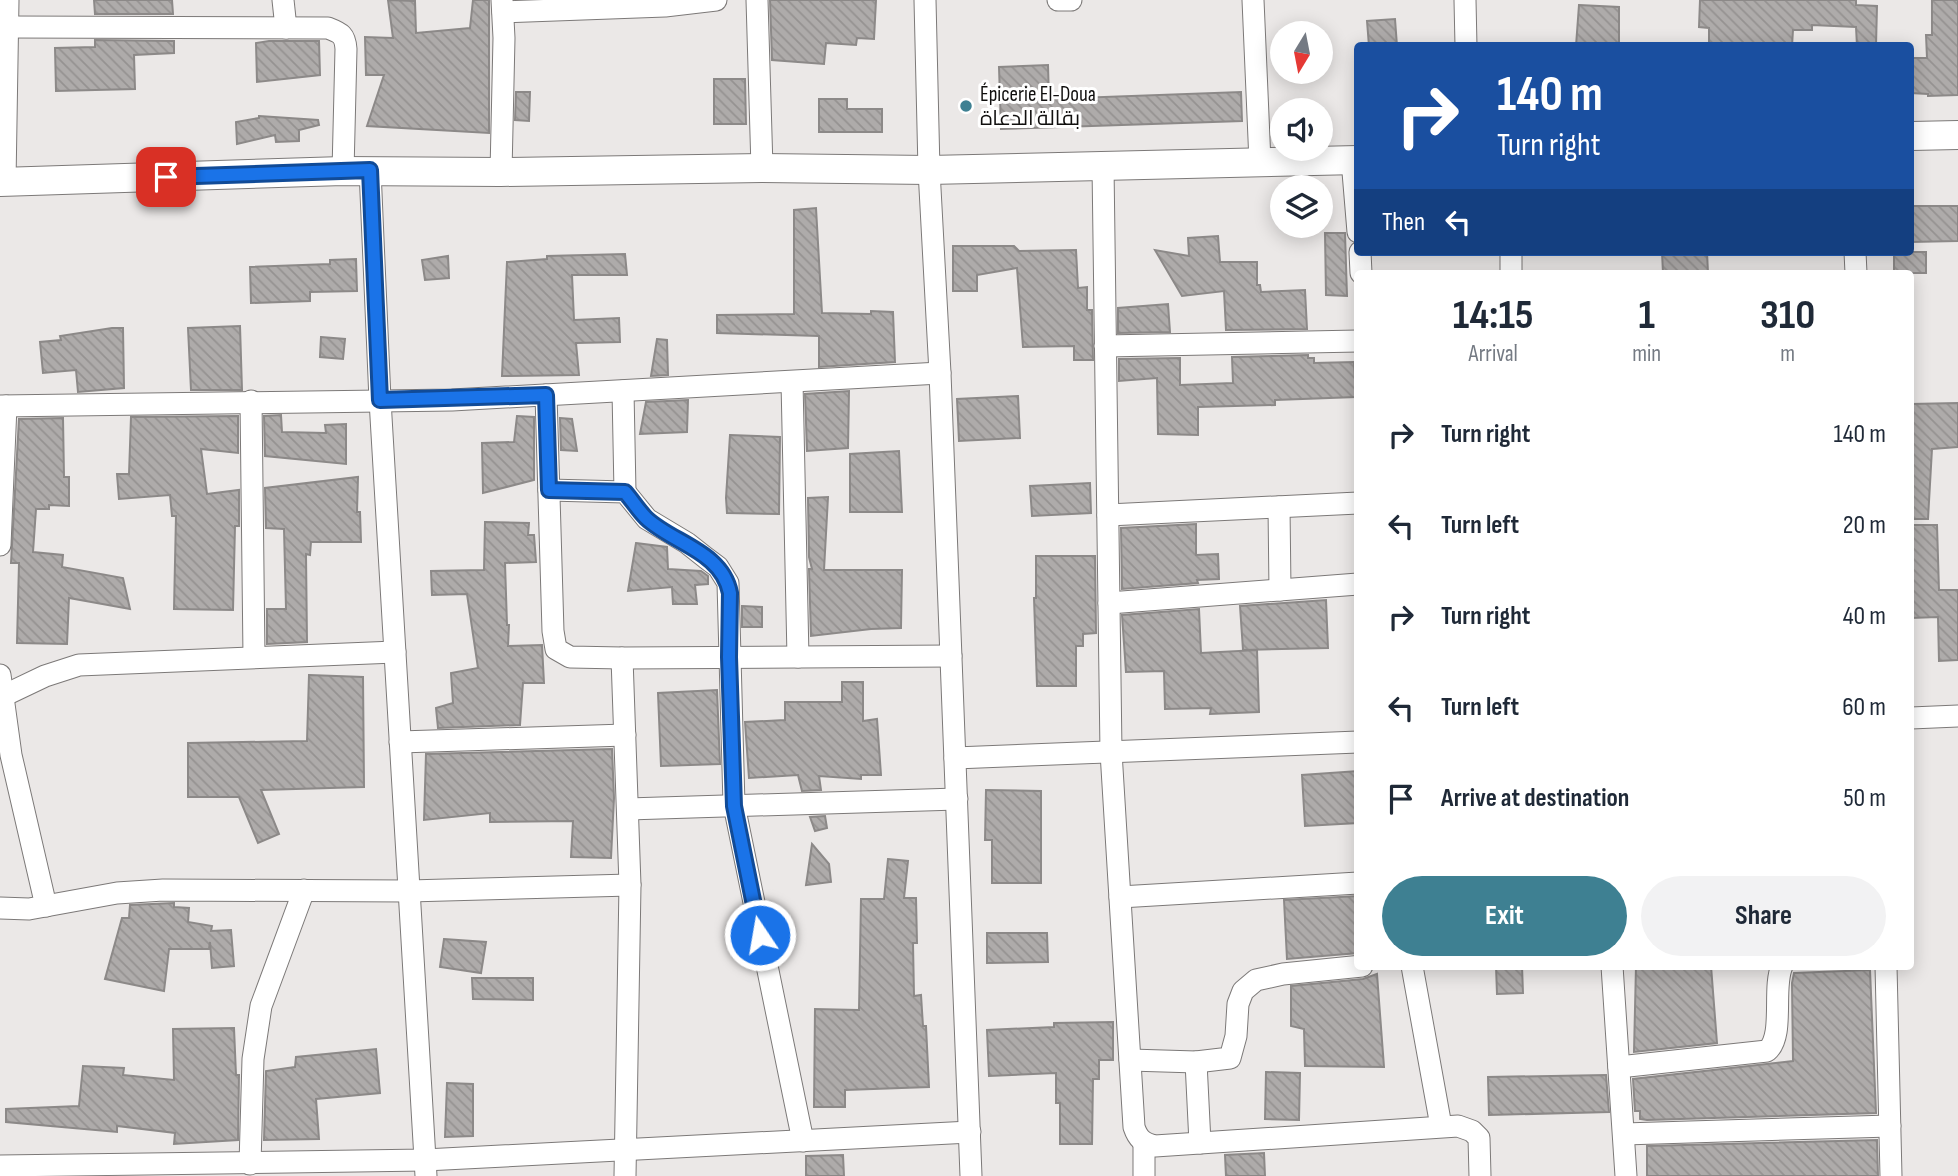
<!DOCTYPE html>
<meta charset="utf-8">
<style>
body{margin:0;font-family:"Sofia Sans Condensed",Cairo,sans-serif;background:#f2f2f3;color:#1f2937;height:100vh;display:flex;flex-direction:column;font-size:26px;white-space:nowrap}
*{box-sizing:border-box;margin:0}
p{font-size:23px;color:#747a83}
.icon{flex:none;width:38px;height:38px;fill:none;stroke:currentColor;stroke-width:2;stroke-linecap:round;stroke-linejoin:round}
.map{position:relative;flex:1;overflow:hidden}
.drawer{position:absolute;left:1354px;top:270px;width:560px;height:700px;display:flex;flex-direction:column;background:#fff;border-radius:7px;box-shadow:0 4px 18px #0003}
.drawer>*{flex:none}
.top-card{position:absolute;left:1354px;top:42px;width:560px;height:214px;border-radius:7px;box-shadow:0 4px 18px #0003;background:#1a4fa0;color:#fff;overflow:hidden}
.needle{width:46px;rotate:190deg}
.buttons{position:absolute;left:1270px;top:21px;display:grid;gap:14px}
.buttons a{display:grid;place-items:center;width:63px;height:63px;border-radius:50%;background:#fff;box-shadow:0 4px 18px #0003;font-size:35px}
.pin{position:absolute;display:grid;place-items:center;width:60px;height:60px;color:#fff;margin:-30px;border-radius:14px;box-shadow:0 4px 10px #0006}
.me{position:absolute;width:77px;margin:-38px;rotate:348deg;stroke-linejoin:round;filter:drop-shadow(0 0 5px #0008)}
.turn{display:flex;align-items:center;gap:24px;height:147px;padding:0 28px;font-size:32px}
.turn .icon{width:91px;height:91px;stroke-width:2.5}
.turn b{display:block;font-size:49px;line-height:60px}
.then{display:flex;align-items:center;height:66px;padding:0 28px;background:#0003;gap:14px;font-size:26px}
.eta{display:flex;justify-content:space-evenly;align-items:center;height:119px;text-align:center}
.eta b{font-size:42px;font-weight:700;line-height:49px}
.action{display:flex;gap:14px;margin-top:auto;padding:14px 28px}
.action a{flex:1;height:80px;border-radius:42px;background:#3e8092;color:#fff;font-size:28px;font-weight:700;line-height:80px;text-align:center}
.action a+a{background:#f2f2f3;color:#1f2937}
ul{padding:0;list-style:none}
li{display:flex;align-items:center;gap:21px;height:91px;padding:0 28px}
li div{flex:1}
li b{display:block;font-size:26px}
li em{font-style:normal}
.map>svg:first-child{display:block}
.building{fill:url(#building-back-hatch);stroke:#8c8988;stroke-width:2}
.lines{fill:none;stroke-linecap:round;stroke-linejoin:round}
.minor-casing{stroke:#7c7978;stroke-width:23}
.secondary-casing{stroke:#7c7978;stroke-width:30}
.minor{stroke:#fff;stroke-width:21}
.secondary{stroke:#fff;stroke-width:28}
.route-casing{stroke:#114b97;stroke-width:18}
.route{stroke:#1a73e8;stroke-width:12}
.poi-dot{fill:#3e8092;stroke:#fff;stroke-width:2.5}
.labels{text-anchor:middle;stroke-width:6;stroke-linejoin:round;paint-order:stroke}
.poi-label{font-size:21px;fill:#100f0e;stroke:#fff;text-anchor:start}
</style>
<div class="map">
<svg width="1958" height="1176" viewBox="0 0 1958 1176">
<defs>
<pattern id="building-back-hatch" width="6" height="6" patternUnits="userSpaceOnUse" patternTransform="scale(1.75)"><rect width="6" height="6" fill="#aeabaa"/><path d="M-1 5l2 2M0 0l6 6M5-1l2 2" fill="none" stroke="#959291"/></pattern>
</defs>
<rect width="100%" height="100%" fill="#ebe8e7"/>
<g class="building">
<path d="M94,0h78l1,14h-78z"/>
<path d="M388,0l27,1 1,32 54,-5 3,-28h16v133l-122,-7 17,-51h-18l-1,-38 28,1z"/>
<path d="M770,0h106l-2,39 -17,-1 -1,7 -30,-2 -2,21 -52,-4z"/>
<path d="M1700,0h156v5l21,1 -1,40h-19l-1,-19 -44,-2v5h-19l-1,16h-83v-18l-10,-1z"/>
<path d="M1932,0h26v95l-30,1v-2l-17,-1v-35h16l-1,-23h6z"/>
<path d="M1579,5l40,2v39h-43z"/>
<path d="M1395,19l2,27h-28l-2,-25z"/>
<path d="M95,40l79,1v12l-40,2 1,34 -79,2 -1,-43 40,-1z"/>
<path d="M269,41h50l1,34 -63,7 -1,-39z"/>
<path d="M1048,65l1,34 192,-7 1,29 -241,8 -2,-62z"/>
<path d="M714,79h31l1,45h-32z"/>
<path d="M516,92h14l-1,29 -14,-1z"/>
<path d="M819,99h28v10h35v23h-63z"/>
<path d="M259,116l59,4 1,5 -20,5v11l-23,1 -1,-7 -38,9 -1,-22 23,-4z"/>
<path d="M1911,206h47v35l-47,1z"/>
<path d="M816,208l6,105 49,1v-3l22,1 2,50 -76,5v-31l-102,-3v-18l77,-1v-104z"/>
<path d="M1325,233h20l2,63 -21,-1z"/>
<path d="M1218,236l2,26h37v23h3l1,7 44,-2 2,39 -81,1 -2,-39 -42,5 -27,-46 34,6 -1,-18z"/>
<path d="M953,246h61l5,5 57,-1 2,38 9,-1v23h5l1,50h-19v-14l-51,1 -6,-79 -40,7v16h-24z"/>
<path d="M1662,252h45l1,21h-45z"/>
<rect x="1894" y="252" width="32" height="21"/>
<path d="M625,254l2,21h-55l2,45 45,-2 1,24 -44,1 3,32 -77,1 5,-114 40,-3v-3z"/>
<path d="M448,256l1,22 -24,2 -3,-20z"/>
<path d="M356,259l1,32 -47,1v9l-59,2 -1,-36 80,-3v-4z"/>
<path d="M1168,304l2,28 -52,1v-25z"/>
<path d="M240,326l2,64h-51l-3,-62z"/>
<path d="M112,328h11l1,60 -46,4 -2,-22 -33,3 -3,-31 21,-2 -1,-4z"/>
<path d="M321,337l24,2 -2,20 -23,-2z"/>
<path d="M657,339l10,1 1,35 -17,1z"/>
<path d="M1308,355v3h6v5l40,-1 2,35 -81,3v5l-77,2v28l-40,-1 -1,-56 -38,3v-22l61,-1v27l53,-2 -1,-26z"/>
<path d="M849,391l-1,57 -41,3 -2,-57z"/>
<path d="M1018,396l2,42 -61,3 -2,-42z"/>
<path d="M688,400l-1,32 -47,2 6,-32z"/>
<path d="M1958,403v44l-26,2 -4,70h-17v-115z"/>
<path d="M281,415l1,17 44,1 -1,-8 21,-1v40l-81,-8 -1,-40z"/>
<path d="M238,416v37l-37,-4 6,45 32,-4v36h-4l-2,84 -59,-1 2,-93h-4l-2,-21 -51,4 -2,-25h12l2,-57z"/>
<path d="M517,416l17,1v63l-51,13 -1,-50 32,-1z"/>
<path d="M63,418l1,59h5v29l-20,-1v4h-13l-3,43 30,3 -1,12 61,11 7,31 -61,-11 -2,46 -50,-1 2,-80h-8l8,-144z"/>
<path d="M560,418l12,1 5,32 -16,-1z"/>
<path d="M730,435l50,2 -1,77 -52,-1 -1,-15z"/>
<path d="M899,451l3,61h-52v-58z"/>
<path d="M358,477l-1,35h3l1,30h-50l-1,13 -4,-1 1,88 -40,2v-35h19l-2,-80 -18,-1 -1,-40z"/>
<path d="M1090,483l1,30 -59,3 -2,-30z"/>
<path d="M828,497l-4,73h78l-1,58 -30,1 -60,7 -2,-67h3l-3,-12 -1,-59z"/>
<path d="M485,522l44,1 -1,12h6l2,27 -31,1 2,62h2l-1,21 34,-1 2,38h-21l-3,42 -82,3 -2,-20 17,-5 -2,-30 27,-5 -11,-74 -35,1 -1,-24 53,-1z"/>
<path d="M1196,524v31l22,-1 1,25 -22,1 1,3 -76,6 -1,-61z"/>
<path d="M1911,525h26l2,65h19v70l-19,1 -1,-44 -27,1z"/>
<path d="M636,543l31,4 1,22 33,2 7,5v8l-13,1 2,19h-24l-1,-17 -44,4z"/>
<path d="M1036,556h59l1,77 -13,1v12h-7v40h-39l-3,-88h2z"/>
<path d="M1326,600l2,48 -85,2 -3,-44z"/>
<path d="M742,606l20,1v20h-20z"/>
<path d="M1199,609l2,44 56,-3 2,62 -49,2 1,-6 -46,1 -1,-38 -38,1 -4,-57z"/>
<path d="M309,675l54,2 1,110 -103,3 18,44 -21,9 -19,-46h-51v-54l119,-2z"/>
<path d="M842,682h21v39l14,-2 4,56h-20v4l-42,-3 2,14 -19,1 -4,-16 -49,3 -4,-56 40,-2v-18h57z"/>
<path d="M717,690l3,74 -59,2 -3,-73z"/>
<path d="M612,749l2,49 -3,60 -40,-1 2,-36 -83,1v-9l-66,7 2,-66z"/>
<path d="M1358,771v52l-53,3 -3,-51z"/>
<path d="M986,790l55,1v92h-49v-43h-7z"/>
<path d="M825,816l2,12 -12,3 -5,-14z"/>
<path d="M812,844l17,20 2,18 -25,3z"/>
<path d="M888,859l20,2 -4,37h12l1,45h-4l1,53 7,-1 2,31h3l3,61 -84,3v17h-31l1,-98 44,1 2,-111h23z"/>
<path d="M1358,896v57l-71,6 -3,-59z"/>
<path d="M174,903v4l15,1 -1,14 24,4 -1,5 20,-1 3,36 -22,2 -2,-26 -1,7h-40l-5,42 -59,-12 17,-61h7l1,-13z"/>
<path d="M987,933h60l1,29 -61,1z"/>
<path d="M444,939l42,3 -5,31 -41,-6z"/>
<path d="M1496,966h26l1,27 -26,1z"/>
<path d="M1636,966h75l6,77 -83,9z"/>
<path d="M1870,970l6,143 -229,7 -7,-1v-8h-5l-2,-32 160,-18 -1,-78 2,-10z"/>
<path d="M1377,974l7,93 -79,-1 -1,-37 -13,-3v-40l72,-7z"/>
<path d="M472,978h61v22l-60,-1z"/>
<path d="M1113,1022v38h-14v19h-6l-1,65h-32v-41h-4v-30l-67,3 -2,-46 67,-3v-4z"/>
<path d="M234,1028l2,47h3l-1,65 -64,4 1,-11 -58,-7v6l-111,-10v-13l73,-3 4,-40 41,2 -1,7 51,5 -1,-51z"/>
<path d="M376,1049l4,44 -64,6 3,40 -55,1 2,-69 29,-4 1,-10z"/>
<path d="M1266,1072l34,1 -1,47 -34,-1z"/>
<path d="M1606,1075l3,37 -120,3 -1,-38z"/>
<path d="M447,1083l26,1v52l-28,1z"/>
<path d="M1877,1140l1,36h-231v-30z"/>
<path d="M1264,1153l1,23h-39l-1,-21z"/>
<path d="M843,1155l1,21h-38v-20z"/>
</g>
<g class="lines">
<g class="minor-casing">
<g id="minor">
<path d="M283,0l3,28"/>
<path d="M757,0l5,168"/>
<path d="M925,0l4,170 11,203 31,803"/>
<path d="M1058,0h13"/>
<path d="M1253,0l7,162"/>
<path d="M1465,0l1,46"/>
<path d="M503,12l162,-6 51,-6"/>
<path d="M9,27l319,1c13,5 17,7 18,21l-3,122"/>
<path d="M1352,160l6,72"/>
<path d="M1103,166l8,586 23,375c4,12 9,16 21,19l303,-20 14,5 7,7 1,38"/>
<path d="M370,170l10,230 46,776"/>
<path d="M501,172l3,-134 -2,-38"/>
<path d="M5,182l3,-182"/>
<path d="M1360,252l1,21"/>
<path d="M1511,252v21"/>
<path d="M1855,252l1,21"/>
<path d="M1105,346l253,-5"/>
<path d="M792,382l6,275"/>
<path d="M623,391l2,101"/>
<path d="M546,395l7,236 3,18 14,8 52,1 329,-2"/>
<path d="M251,401l3,256"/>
<path d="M0,406l452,-6 488,-27"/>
<path d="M549,490l76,2 22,27 40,24 19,15 12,9 10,16 6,222 69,336"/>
<path d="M1279,507l1,83"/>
<path d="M1108,515l250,-12"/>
<path d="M0,545l6,-139"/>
<path d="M1109,603l249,-19"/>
<path d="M622,658l8,227 -5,291"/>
<path d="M0,675l11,80 35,151"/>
<path d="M3,696l42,-20 34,-11 316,-13"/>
<path d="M1911,718l47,-2"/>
<path d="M400,742l225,-7"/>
<path d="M955,758l403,-16"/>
<path d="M628,809l329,-10"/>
<path d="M1120,897l238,-14"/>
<path d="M0,908l29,1 88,-16 46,-3 246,1 221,-6"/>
<path d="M1412,966l29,160"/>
<path d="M1612,966l14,210"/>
<path d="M1886,966l5,210"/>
<path d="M1130,1060l66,2 34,-4 6,-22 2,-32 5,-13 13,-11 27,-6 79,-8"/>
<path d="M1196,1062l4,81"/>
<path d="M1619,1067l148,-16c18,-15 5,-63 15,-85"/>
<path d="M1624,1134l266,-8"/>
<path d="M1144,1143v33"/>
<path d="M250,1164l3,-105 8,-53 43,-116"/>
<path d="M0,1166l425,-6 545,-28"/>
</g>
</g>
<g class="secondary-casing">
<g id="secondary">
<path d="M1911,136l47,-1"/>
<path d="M0,182l343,-11 158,1 261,-4 167,2 429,-10"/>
</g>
</g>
<use href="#minor" class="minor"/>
<use href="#secondary" class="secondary"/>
</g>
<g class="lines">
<g class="route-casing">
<path id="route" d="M166,177l204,-7 10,230 166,-5 3,95 76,2c7,8 13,18 21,26 26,25 76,33 84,75l-1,64 5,149 26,129"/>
</g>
<use href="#route" class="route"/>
</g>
<circle class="poi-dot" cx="966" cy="106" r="7"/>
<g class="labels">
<g class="poi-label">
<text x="980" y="101">Épicerie El-Doua<tspan x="980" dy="24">بقالة الدعاة</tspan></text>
</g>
</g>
</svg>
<div class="buttons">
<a><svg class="needle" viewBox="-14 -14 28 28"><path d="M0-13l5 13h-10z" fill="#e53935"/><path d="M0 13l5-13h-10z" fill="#747a83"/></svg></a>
<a><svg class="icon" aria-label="sound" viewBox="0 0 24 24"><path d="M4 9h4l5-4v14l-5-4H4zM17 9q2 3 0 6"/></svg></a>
<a><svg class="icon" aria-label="layers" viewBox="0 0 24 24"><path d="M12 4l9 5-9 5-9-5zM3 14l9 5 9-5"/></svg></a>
</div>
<div class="pin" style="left:166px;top:177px;background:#d93025"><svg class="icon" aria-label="arrive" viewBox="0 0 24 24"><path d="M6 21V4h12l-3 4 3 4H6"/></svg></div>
<svg class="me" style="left:760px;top:935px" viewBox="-20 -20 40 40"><circle r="17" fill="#1a73e8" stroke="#fff" stroke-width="3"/><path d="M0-11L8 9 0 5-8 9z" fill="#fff"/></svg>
<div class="top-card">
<div class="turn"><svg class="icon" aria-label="right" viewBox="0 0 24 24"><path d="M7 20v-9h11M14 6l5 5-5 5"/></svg><div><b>140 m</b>Turn right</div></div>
<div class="then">Then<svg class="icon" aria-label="left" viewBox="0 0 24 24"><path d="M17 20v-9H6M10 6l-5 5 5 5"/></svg></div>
</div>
<section class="drawer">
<div class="eta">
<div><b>14:15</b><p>Arrival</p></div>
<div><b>1</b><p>min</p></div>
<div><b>310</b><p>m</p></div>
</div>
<ul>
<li><svg class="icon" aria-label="right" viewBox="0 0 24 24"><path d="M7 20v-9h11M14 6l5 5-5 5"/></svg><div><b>Turn right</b></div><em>140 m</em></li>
<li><svg class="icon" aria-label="left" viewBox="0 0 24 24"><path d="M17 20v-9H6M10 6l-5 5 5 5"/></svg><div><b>Turn left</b></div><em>20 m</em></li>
<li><svg class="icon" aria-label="right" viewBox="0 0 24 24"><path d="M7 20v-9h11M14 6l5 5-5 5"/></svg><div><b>Turn right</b></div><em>40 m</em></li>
<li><svg class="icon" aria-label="left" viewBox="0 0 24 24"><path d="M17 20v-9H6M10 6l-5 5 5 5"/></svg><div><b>Turn left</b></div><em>60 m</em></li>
<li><svg class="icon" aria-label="arrive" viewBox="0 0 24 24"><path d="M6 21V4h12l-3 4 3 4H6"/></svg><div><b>Arrive at destination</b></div><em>50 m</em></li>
</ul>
<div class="action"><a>Exit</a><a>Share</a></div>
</section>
</div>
